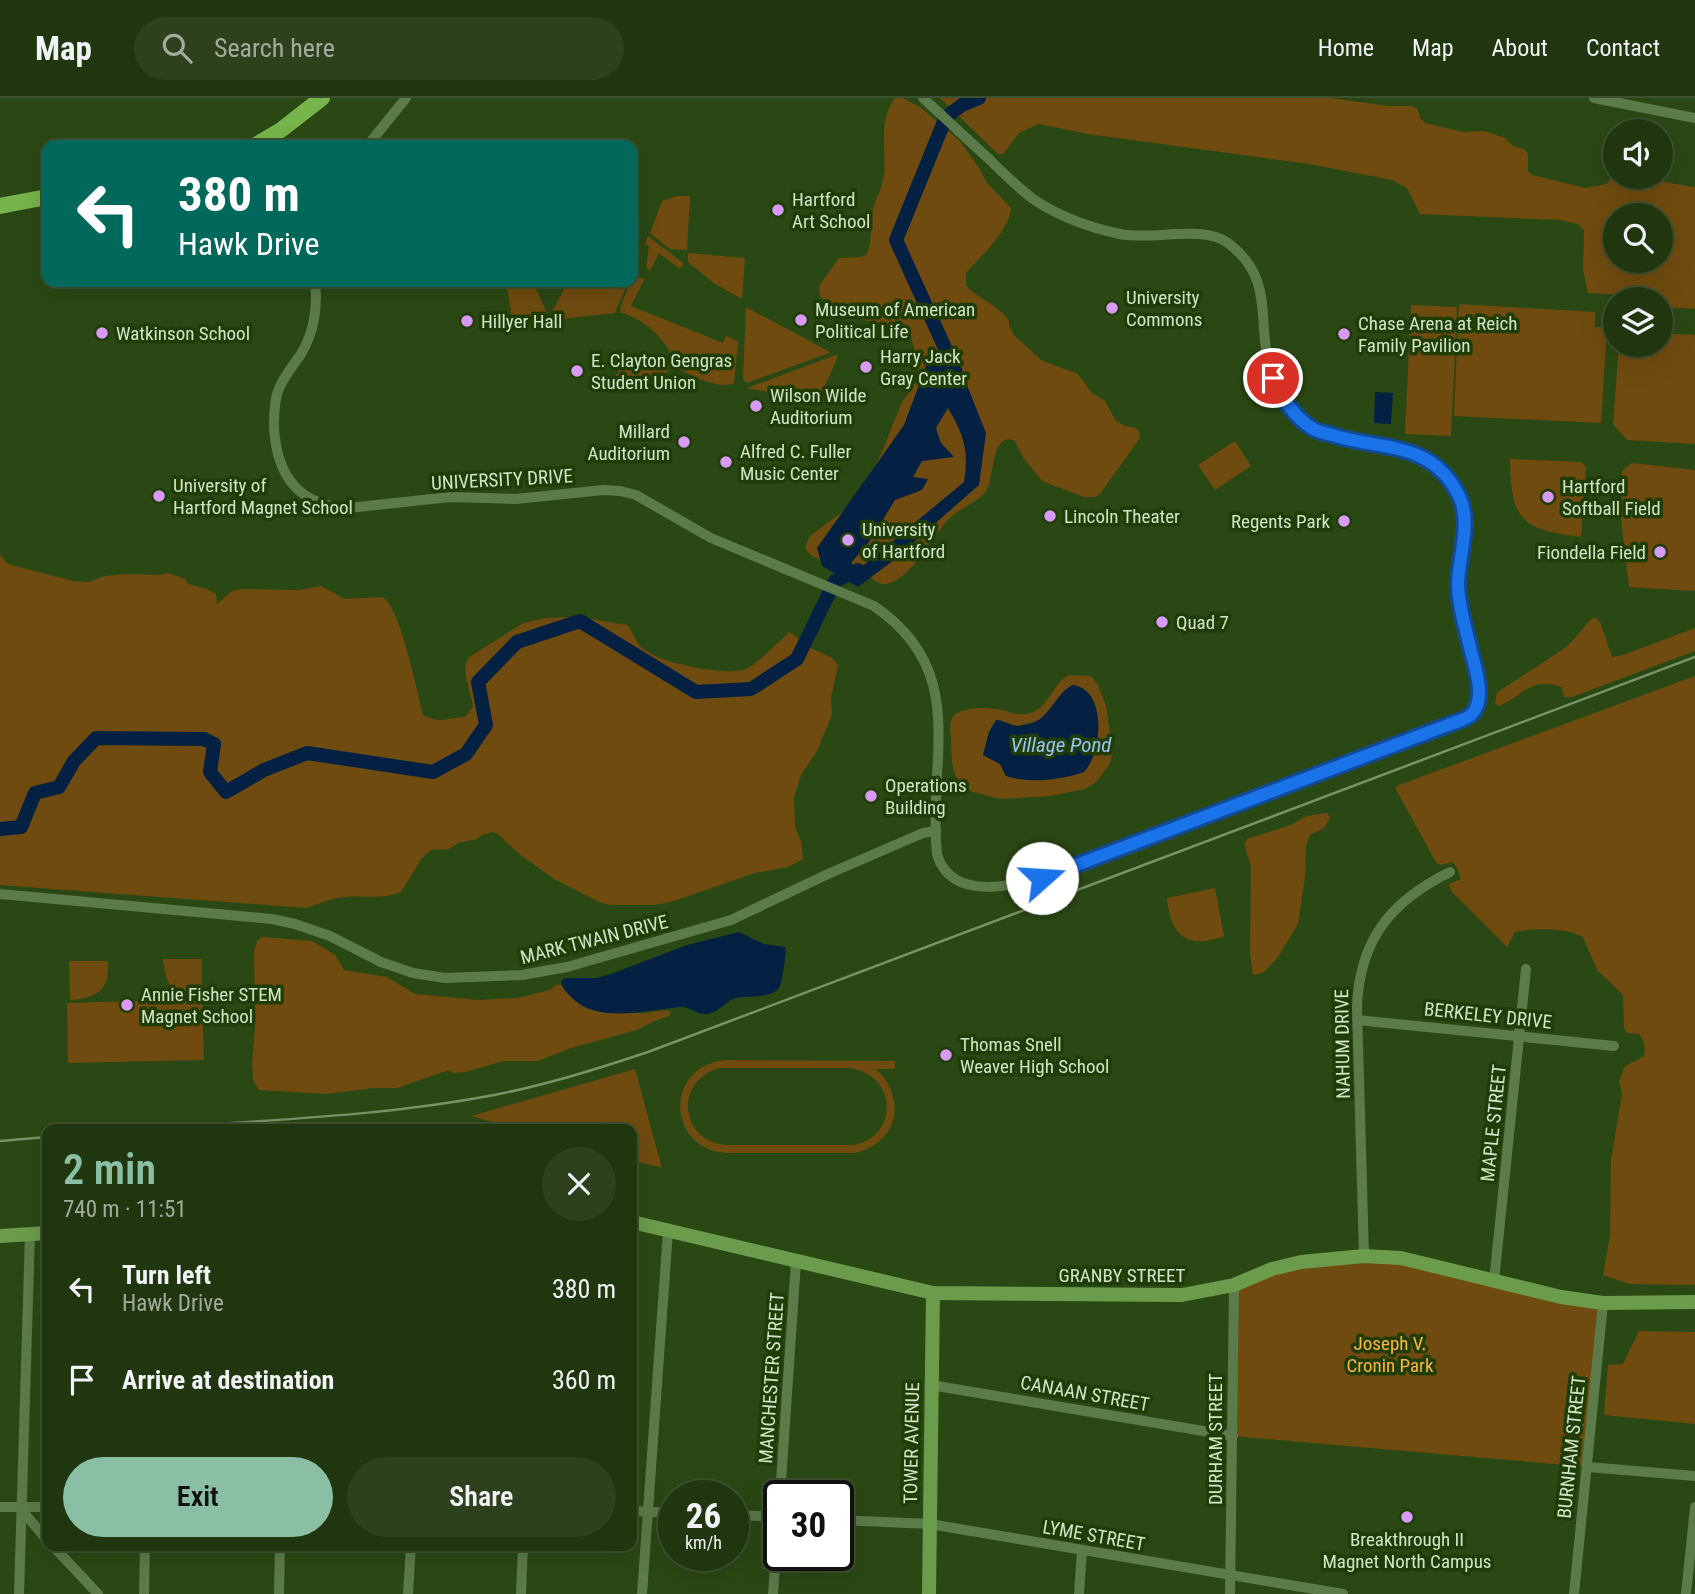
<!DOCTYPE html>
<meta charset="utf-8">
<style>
body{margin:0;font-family:"Roboto Condensed",sans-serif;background:#2d411d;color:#f1f3f6;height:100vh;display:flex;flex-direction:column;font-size:26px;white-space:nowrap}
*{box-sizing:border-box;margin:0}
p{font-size:23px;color:#a2ab9e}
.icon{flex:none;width:38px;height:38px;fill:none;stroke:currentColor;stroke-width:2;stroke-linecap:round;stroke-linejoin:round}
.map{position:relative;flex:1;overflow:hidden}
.panel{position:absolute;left:42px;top:1026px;width:595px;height:427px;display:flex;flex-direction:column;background:#20360f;border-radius:14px;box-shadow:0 7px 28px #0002,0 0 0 2px #3d502f}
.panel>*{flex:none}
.top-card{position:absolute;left:42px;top:42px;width:595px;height:147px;border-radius:14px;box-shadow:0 7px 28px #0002,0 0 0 2px #3d502f;background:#00695c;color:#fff;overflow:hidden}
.buttons{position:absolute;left:1603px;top:21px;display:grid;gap:14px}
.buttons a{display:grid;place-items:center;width:70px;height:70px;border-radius:50%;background:#20360f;box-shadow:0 7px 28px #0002,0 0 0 2px #3d502f;font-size:35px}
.speed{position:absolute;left:658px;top:1382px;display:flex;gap:14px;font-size:35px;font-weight:700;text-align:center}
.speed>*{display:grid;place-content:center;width:91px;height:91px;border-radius:50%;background:#20360f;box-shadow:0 7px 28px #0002,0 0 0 2px #3d502f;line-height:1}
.speed small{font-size:18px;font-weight:400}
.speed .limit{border:4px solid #111;border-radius:10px;background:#fff;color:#111}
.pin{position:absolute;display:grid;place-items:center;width:60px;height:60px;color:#fff;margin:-30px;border:4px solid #fff;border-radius:50%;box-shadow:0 2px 7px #0007}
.me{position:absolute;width:77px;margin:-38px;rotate:71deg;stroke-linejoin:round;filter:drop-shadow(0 0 5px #0008)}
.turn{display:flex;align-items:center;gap:24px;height:147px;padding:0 21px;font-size:32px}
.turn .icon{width:91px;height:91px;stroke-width:2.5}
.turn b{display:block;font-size:49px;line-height:60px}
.round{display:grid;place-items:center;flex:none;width:74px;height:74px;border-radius:37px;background:#2d411d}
.head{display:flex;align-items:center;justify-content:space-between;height:119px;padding:0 21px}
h1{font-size:42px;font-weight:600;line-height:52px;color:#8abfa5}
.primary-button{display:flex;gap:14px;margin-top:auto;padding:14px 21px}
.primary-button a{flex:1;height:80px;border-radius:42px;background:#8abfa5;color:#111;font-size:28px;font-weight:600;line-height:80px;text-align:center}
.primary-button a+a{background:#2d411d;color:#f1f3f6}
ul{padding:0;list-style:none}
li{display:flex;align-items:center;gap:21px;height:91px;padding:0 21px}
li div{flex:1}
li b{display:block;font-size:26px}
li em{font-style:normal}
header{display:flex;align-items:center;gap:42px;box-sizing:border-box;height:98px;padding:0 35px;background:#20360f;border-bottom:2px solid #3d502f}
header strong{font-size:33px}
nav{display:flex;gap:38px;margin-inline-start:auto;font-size:24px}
.search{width:490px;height:63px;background:#2d411d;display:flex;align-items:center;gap:18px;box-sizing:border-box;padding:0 24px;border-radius:38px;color:#a2ab9e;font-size:26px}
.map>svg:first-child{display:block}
.green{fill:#6f4b0f;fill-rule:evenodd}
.water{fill:#042143;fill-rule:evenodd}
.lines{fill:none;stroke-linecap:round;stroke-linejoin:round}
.river{stroke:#042143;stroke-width:14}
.street{stroke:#5c7b4a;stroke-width:10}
.secondary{stroke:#6b9c4b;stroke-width:14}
.primary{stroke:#76b54b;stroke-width:16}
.rail{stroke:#799268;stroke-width:2.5}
.route-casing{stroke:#114b97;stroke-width:18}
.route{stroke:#1a73e8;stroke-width:12}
.poi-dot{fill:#d99af7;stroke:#203d07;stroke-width:2.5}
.labels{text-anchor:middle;stroke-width:7;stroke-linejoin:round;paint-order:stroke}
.poi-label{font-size:19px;fill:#d1e4c7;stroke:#203d07;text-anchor:start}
.street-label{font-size:19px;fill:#d1e4c7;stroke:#203d07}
.park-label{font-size:19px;fill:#feb543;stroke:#203d07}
.water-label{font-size:21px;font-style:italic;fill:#98c3f9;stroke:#203d07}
</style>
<header>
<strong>Map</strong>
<div class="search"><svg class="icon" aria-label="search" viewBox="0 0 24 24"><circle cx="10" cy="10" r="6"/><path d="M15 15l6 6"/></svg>Search here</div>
<nav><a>Home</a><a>Map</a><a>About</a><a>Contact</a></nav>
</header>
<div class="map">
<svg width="1695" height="1496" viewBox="0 0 1695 1496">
<rect width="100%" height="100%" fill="#2a4814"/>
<g class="green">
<path d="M895,0h8l17,9 39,33 20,28 8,15 24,25c-1,22 -31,49 -45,65v12c12,15 32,19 43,36v5l5,9 27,25 37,14 13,18 14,9 11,20 9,5 11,2 3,4 1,6 -40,56 -5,3h-11l-42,-16 -20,-25 -7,-15c-26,-11 -19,41 -31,53 -10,10 -25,14 -35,25 -17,17 -38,61 -63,65 -10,1 -16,-9 -23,-13 -6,-3 -14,-4 -21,-6 -12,-3 -32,-5 -37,-18l5,-11 36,-27 18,-23 18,-34 19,-48 16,-24 2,-11 -8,-33 -6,-9 -42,-7 -43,-23 -1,-11 20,-28 23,-1 5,-3c6,-15 3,-28 6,-44 1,-9 7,-16 9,-26 8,-27 -7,-59 13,-86z"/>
<path d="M940,0h390l59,8h23l5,2 4,11 4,4 38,9 21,-1 21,7 8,8 11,3 4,5v17l4,4 53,13 22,-4 8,-13v6c28,0 53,6 80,10v122l-34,-2v-8h-15l-2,-3 -56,-3 -5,-24 1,-39 -6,-6 -17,-4 -141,-6 -13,-26 -15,-8 -83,-16 -221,-30 -49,-10 -20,9 -15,20 -5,2zM1615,117h46v46h-46z"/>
<path d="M677,98h13l-3,54 -17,-1 -20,-16 12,-32z"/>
<path d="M648,138l36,28 -4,5 -21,-16 -9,18 -4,-3 3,-22 -4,-2z"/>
<path d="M688,155l57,5 -3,41 -27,-15 -27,-22z"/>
<path d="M632,180h13l-14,28 92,37 3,-7 12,5 -4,42c-18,8 -50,-11 -66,-21l2,-11c-11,-17 -29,-34 -49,-38l-1,-5z"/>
<path d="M506,184h27l14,31 -2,8 -32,4z"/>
<path d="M568,184h60l-13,31 -62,7 -1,-8z"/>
<path d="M1459,206l136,8v15l12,1 -6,95 -147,-7z"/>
<path d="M1411,207l46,2 -6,129 -46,-2z"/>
<path d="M746,209l84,45 -1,1 -82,30 -4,-4z"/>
<path d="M1661,235l34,2v109l-68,-4 -14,-16 6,-79h42z"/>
<path d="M836,257l2,1 -19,44 -4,1 -68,-13z"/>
<path d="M653,263l16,5 -2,7 -14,-1 1,8 -37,6 -2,-10 4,-4 -1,-9z"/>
<path d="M1235,343l16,25 -36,24 -17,-25z"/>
<path d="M1510,361l71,3 5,5 -5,70c-60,-8 -70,-16 -71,-78z"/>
<path d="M1632,365l63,7v121l-66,-4 -8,-69 1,-47z"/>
<path d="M0,457l8,9 65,17 16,1 15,-6 23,-2 32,1 10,-2 16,6 3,5 19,5 9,5 1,10 15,-13 10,-2 57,1 22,-4 24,13 38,-2c18,13 34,94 40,118 16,9 25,3 42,2l8,-10c-2,-17 -12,-33 -5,-49l55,-35 23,-5 33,-1 48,8c7,7 8,17 15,23 17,15 78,27 101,22 10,-2 37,-29 46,-38 7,3 8,6 14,11 10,9 28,10 35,22l-7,33 1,17 -15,36 -16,24 -7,22 1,29 6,16 2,17 -15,8 -33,6 -81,28 -19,4h-45l-11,-3 -45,-23 -36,-26 -20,-19 -5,-2 -11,3 -5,4 -19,4 -9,6 -18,1 -9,8 -21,34c-19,8 -37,3 -56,5 -14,1 -26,7 -39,11l-306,-23z"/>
<path d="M1594,519l6,5 12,35 11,-2 72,-27v23l-123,46h-8l-2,-10c-32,-10 -37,7 -62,19l-5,-2 2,-11c22,-16 44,-28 66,-44 12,-8 20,-23 31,-32z"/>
<path d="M1069,577l22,1 7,9 8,21 7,47 -4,12 -14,18 -10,6 -34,7 -52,3 -32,-9c-18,-15 -15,-32 -16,-53 -1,-8 -2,-14 3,-22 12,-8 29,-8 43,-6 13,2 19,8 33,4 20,-6 22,-30 39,-38zM1065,592l32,56c-20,40 -53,35 -91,30l-6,-12 -17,-9 6,-23 7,-12 21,6 24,-6z"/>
<path d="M1695,578v609l-66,-1 -26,-9 7,-40 1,-75 11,-66 -3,-13 6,-15 19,-10c2,-7 0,-16 -5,-22l-12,-1 -3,-5 -1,-33 -26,-25 -14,-33c-17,-10 -49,-9 -68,-5l-8,15 -56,-56 -2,-7 12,-5 -5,-13 -4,-4 -11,3 -5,-3 -41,-74 4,-3z"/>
<path d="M1328,715l2,5 -6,10 -14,7 -4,10 -1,32 -7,47 -20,33 -15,16 -10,2 -3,-21 1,-88 -7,-22 3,-5 44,-14 15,-9z"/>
<path d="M1215,790l9,48c-36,14 -54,0 -57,-38z"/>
<path d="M263,839l49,4 23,14 9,15 43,7 28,17 64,6 38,-2 33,-8 6,-5h5c20,25 54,28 83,28 9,0 19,-5 27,-1l-2,4 -17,6 -15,8 -66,18 -33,13h-34l-39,11 -12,1 -4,-3 -52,18h-23l-48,6 -67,-4 -6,-10 -1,-15 3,-38 -1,-77 4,-10z"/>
<path d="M163,861h39v38c-29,2 -36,-11 -39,-38z"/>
<path d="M69,863h39c2,29 -11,37 -38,39z"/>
<path d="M202,901l2,61 -136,3 -1,-60z"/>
<path d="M726,962l169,1v8h-19c31,29 23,74 -21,84h-129c-61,-5 -61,-88 0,-93zM720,970h129c47,5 52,67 5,77h-128c-47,-4 -52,-65 -6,-77z"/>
<path d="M635,971l27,99 -30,-8v-31h-114l-47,-13z"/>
<path d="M1364,1158l239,47 -15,164 -355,-31 1,-151 17,-8z"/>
<path d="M1639,1233l56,1v92l-91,-9 4,-50 15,-1z"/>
</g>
<g class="water">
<path d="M936,257h19l31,78 -7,52 -89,78 -32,24 -36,-21 -5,-18 87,-123 25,-67zM948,310c16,27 21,43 16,74l-105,87 -8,-6 18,-21 26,-42 27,-10 6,-11 -15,-2 9,-16 32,-4 -13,-14 -5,-15z"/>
<path d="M1375,294l18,1 -2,31 -17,-1z"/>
<path d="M1072,587c35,3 31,67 12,87 -24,8 -54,12 -78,4l-6,-12 -17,-9 6,-23 7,-12c8,0 14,6 22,6 33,-2 31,-26 54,-41z"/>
<path d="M739,834l25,12 21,3c2,5 -3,37 -6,41 -9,12 -34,6 -46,11 -9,4 -16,15 -27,15 -9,1 -16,-8 -26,-7 -32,3 -82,17 -108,-9 -5,-5 -10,-10 -11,-17l4,-3h31l15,-4 76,-29z"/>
</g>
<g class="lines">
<g class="river">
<path d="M955,272l-59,-130 50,-123 16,-12 17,-7"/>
<path d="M0,731l21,-2 14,-34 24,-6 15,-26 22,-23 108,1 10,5 -4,28 16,20 38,-22 43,-17 126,19 33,-18 20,-29 -8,-43 39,-40 63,-21 116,71 55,-3 46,-30 38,-78 23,-11"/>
</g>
<g class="street">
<path d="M1594,0l101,20"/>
<path d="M368,47l38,-47"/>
<path d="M315,184c3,24 -1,51 -14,72 -8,12 -18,23 -23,37 -4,11 -4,25 -4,37 3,48 25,78 75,80l101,-11 66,2 87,-9 17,1 16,4 75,43 163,68c97,66 53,153 63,248 14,50 82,31 118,20l393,-149c11,-4 24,-7 29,-20 7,-22 -15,-88 -18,-114 -4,-30 12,-60 2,-90 -4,-12 -15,-25 -24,-34 -39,-36 -111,-11 -145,-56 -9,-13 -17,-27 -22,-42 -14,-48 6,-90 -42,-126 -25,-19 -76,-2 -108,-9 -29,-6 -59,-17 -84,-33 -17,-12 -32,-27 -47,-42 -22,-20 -44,-41 -66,-61"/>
<path d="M0,796l272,25 23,5 35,12 51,26 32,11 32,5 77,-3 45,-8 164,-47 97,-46 95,-41 13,-2"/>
<path d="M1357,922l257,26"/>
<path d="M1364,1158l-7,-248c2,-68 34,-107 93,-136"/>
<path d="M1494,1183l32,-312"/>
<path d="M931,1287l302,51"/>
<path d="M1588,1369l107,9"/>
<path d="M780,1398l16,-234"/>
<path d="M0,1409h47"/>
<path d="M20,1410l27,32"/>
<path d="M632,1413l42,2"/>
<path d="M733,1417l46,2"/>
<path d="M838,1422l92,4 413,70"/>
<path d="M52,1447l46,49"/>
<path d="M19,1496l11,-360"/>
<path d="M144,1496l1,-49"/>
<path d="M279,1496l1,-49"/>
<path d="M408,1496l3,-49"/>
<path d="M521,1496l2,-49"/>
<path d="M642,1496l26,-363"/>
<path d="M773,1496l6,-83"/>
<path d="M1079,1496l3,-43"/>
<path d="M1230,1496l4,-309"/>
<path d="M1574,1496l29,-291"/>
<path d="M1686,1496l9,-87"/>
</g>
<g class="secondary">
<path d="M632,1124l301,71 249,2 52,-10 38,-16 29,-7 63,-6 37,2 160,39 42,6 92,-1"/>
<path d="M0,1138l47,-3"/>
<path d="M929,1496l4,-301"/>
</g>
<g class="primary">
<path d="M256,47l25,-15 41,-32"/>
<path d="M0,108l47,-9"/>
</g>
<g class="rail">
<path d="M148,1031c112,-9 225,-12 335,-32 57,-10 111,-27 165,-45l1047,-395"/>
<path d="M0,1043l47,-4"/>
</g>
</g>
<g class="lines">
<g class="route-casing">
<path id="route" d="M1042,780l406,-153c7,-3 18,-5 24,-11 15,-16 2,-49 -2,-67 -5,-21 -12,-43 -12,-64 1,-27 13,-59 2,-85 -27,-58 -77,-47 -128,-63 -6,-2 -15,-3 -20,-7 -17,-10 -32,-32 -39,-50"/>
</g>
<use href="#route" class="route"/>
</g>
<g class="poi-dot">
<circle cx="778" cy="112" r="7"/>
<circle cx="1112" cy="210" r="7"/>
<circle cx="801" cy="222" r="7"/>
<circle cx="467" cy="223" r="7"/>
<circle cx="102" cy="235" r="7"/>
<circle cx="1344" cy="236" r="7"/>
<circle cx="866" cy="269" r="7"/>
<circle cx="577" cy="273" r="7"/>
<circle cx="756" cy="308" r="7"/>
<circle cx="684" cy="344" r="7"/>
<circle cx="726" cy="364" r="7"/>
<circle cx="159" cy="398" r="7"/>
<circle cx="1548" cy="399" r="7"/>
<circle cx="1050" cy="418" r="7"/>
<circle cx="1344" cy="423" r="7"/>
<circle cx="848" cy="442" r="7"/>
<circle cx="1660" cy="454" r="7"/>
<circle cx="1162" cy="524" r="7"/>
<circle cx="871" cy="698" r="7"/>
<circle cx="127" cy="907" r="7"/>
<circle cx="946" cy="957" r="7"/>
<circle cx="1407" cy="1419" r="7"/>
</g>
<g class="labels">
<g class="poi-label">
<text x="792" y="108">Hartford<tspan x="792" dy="22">Art School</tspan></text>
<text x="1126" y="206">University<tspan x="1126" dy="22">Commons</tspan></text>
<text x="815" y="218">Museum of American<tspan x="815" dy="22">Political Life</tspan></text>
<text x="481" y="230">Hillyer Hall</text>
<text x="1358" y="232">Chase Arena at Reich<tspan x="1358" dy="22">Family Pavilion</tspan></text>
<text x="116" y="242">Watkinson School</text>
<text x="880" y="265">Harry Jack<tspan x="880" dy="22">Gray Center</tspan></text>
<text x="591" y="269">E. Clayton Gengras<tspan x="591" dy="22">Student Union</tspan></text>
<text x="770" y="304">Wilson Wilde<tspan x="770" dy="22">Auditorium</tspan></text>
<text x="670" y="340" text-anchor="end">Millard<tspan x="670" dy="22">Auditorium</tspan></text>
<text x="740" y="360">Alfred C. Fuller<tspan x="740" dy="22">Music Center</tspan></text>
<text x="173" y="394">University of<tspan x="173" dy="22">Hartford Magnet School</tspan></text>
<text x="1562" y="395">Hartford<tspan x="1562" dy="22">Softball Field</tspan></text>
<text x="1064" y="425">Lincoln Theater</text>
<text x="1330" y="430" text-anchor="end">Regents Park</text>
<text x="862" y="438">University<tspan x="862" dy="22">of Hartford</tspan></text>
<text x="1646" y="461" text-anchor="end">Fiondella Field</text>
<text x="1176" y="531">Quad 7</text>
<text x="885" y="694">Operations<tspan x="885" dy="22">Building</tspan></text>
<text x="141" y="903">Annie Fisher STEM<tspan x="141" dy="22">Magnet School</tspan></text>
<text x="960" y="953">Thomas Snell<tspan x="960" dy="22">Weaver High School</tspan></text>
<text x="1407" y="1448" text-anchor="middle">Breakthrough II<tspan x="1407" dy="22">Magnet North Campus</tspan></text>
</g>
<g class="street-label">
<text transform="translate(502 381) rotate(-3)" y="7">UNIVERSITY DRIVE</text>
<text transform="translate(594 841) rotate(-14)" y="7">MARK TWAIN DRIVE</text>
<text transform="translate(1488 917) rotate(6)" y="7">BERKELEY DRIVE</text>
<text transform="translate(1342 946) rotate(-91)" y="7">NAHUM DRIVE</text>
<text transform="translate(1493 1025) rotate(-84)" y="7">MAPLE STREET</text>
<text x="1122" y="1184">GRANBY STREET</text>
<text transform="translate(771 1280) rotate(-86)" y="7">MANCHESTER STREET</text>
<text transform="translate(1085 1295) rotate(10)" y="7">CANAAN STREET</text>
<text transform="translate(1215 1341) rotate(-90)" y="7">DURHAM STREET</text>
<text transform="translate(911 1345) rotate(-89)" y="7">TOWER AVENUE</text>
<text transform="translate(1571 1349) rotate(-84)" y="7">BURNHAM STREET</text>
<text transform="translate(1094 1437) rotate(10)" y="7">LYME STREET</text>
</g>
<g class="park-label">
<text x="1390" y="1252">Joseph V.<tspan x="1390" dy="22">Cronin Park</tspan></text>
</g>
<g class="water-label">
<text x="1061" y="654">Village Pond</text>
</g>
</g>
</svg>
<div class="buttons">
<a><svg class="icon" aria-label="sound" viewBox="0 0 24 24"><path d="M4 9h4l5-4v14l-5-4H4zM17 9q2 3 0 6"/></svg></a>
<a><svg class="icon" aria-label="search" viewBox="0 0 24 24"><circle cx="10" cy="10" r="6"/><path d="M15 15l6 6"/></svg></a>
<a><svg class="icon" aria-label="layers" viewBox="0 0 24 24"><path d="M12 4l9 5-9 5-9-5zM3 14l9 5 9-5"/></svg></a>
</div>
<div class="speed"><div>26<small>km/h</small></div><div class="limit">30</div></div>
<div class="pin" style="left:1273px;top:280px;background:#d93025"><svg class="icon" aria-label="arrive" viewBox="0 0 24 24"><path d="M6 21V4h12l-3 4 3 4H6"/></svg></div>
<svg class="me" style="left:1042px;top:780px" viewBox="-20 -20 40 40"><circle r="19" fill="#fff"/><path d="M0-13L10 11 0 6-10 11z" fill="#1a73e8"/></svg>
<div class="top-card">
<div class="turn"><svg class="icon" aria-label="left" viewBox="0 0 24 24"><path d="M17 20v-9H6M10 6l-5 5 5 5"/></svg><div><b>380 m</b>Hawk Drive</div></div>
</div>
<section class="panel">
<div class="head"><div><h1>2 min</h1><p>740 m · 11:51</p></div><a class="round"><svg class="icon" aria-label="close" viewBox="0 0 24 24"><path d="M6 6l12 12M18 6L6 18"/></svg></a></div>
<ul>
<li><svg class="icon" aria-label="left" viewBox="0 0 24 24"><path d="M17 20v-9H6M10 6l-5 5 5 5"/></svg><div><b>Turn left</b><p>Hawk Drive</p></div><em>380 m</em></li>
<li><svg class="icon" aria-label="arrive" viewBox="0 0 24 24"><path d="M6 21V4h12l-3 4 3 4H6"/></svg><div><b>Arrive at destination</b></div><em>360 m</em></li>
</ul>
<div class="primary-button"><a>Exit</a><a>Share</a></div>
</section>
</div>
